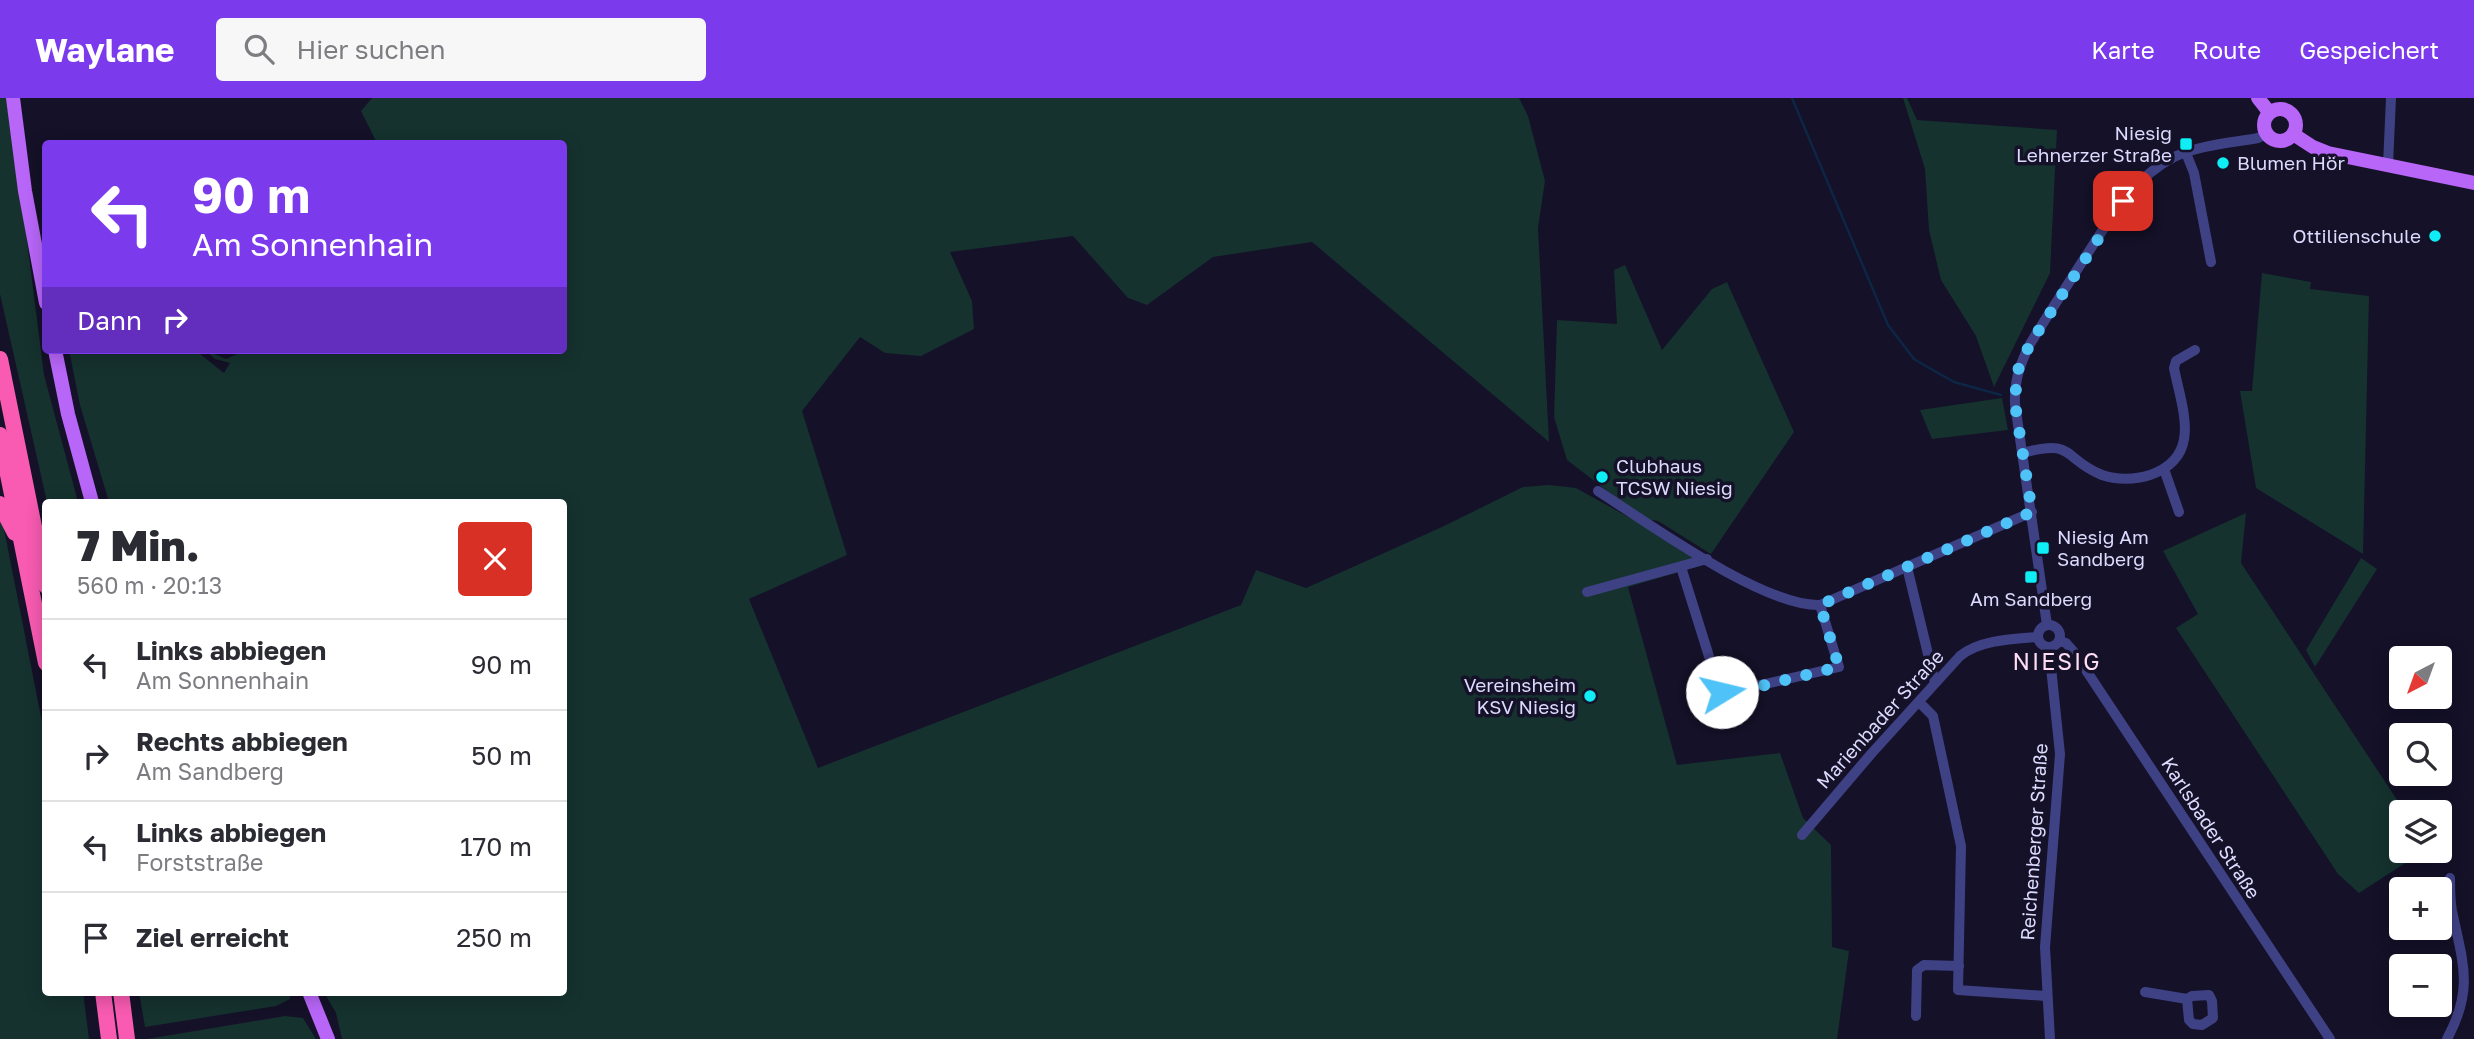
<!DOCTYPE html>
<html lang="de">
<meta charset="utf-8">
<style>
body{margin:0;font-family:"Golos Text",sans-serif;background:#f7f7f7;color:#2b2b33;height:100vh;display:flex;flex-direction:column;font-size:26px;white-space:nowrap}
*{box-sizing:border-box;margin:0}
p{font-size:23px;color:#7c7c81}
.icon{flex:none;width:38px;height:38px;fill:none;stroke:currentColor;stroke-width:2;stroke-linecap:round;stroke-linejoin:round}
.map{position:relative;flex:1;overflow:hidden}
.drawer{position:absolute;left:42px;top:401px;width:525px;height:497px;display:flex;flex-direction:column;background:#fff;border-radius:7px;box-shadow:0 4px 18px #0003}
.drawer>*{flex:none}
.banner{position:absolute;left:42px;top:42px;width:525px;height:214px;border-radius:7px;box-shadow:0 4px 18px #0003;background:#7c3aed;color:#fff;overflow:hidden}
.needle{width:46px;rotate:221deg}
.tools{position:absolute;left:2389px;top:548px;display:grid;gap:14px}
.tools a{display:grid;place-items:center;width:63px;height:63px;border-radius:7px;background:#fff;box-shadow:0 4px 18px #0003;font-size:35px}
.pin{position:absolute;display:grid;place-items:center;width:60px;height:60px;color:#fff;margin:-30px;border-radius:14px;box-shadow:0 4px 10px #0006}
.me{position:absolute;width:77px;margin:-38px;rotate:81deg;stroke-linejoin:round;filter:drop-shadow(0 0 5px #0008)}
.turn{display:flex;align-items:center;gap:24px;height:147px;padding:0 35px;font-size:32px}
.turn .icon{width:91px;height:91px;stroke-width:2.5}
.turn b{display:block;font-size:49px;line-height:60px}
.then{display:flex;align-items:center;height:66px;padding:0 35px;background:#0003;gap:14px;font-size:26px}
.round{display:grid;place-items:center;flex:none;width:74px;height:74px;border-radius:7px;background:#f7f7f7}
.head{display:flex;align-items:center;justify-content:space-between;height:119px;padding:0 35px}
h1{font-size:42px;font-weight:800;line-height:52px}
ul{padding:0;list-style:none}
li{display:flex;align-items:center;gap:21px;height:91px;padding:0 35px;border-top:2px solid #e1e1e2}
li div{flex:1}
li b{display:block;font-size:26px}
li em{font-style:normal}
header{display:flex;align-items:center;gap:42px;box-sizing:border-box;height:98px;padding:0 35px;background:#7c3aed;color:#fff}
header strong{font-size:33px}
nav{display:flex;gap:38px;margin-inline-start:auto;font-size:24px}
.search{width:490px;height:63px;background:#f7f7f7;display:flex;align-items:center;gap:18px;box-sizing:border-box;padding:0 24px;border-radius:7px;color:#7c7c81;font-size:26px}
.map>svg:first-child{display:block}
.green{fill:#15322f}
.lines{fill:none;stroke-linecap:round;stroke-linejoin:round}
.stream{stroke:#0d2645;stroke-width:2.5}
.minor{stroke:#3f4185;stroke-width:10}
.major{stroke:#b866f8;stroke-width:14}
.highway{stroke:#f85bb1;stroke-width:16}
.route{stroke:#4fc3f7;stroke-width:12;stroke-dasharray:0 21.6}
.poi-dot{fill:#0fedf5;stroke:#141128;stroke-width:2.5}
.labels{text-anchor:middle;stroke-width:7;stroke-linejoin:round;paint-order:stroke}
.poi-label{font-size:19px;fill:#dcdafd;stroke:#141128;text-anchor:end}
.street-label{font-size:19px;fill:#dcdafd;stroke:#141128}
.quarter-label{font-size:23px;letter-spacing:2px;fill:#fddcf4;stroke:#141128}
</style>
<header>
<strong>Waylane</strong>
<div class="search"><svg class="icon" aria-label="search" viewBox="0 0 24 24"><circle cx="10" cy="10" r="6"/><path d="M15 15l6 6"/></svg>Hier suchen</div>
<nav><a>Karte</a><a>Route</a><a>Gespeichert</a></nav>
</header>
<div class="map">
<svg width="2474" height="941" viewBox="0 0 2474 941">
<rect width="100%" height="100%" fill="#141128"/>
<g class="green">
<path d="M0,0h6l15,96 23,181 34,127h-31l-47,-208z"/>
<path d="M372,0h1147l9,18 17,65 -7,47 11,214 -237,-200 -99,15 -66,48 -19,-7 -55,-62 -123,16 22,49 2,28 -53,27 -36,-3 -25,-16 -58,74 45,144 -98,44 69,169 423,-163 15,-35 50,18 136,-61 81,-40 26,-2 27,3 114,63 10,15 -72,21 49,178 103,-12 23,65 28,27 1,102 17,4 -12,88h-1495l-6,-26 -12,-21h240v-490h-455l-29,-97 -11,-55h126l29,23 6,-10 -15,-4 -10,-9 21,9 11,-5 2,-4h325v-206l-187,-1 -16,-32z"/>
<path d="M1903,0h4l10,22 140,10 -7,143 -56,114 -18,-51 -35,-56 -12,-50 -4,-61z"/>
<path d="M1625,167l37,85 50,-61 15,-7 67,150 -83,122 -53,-33 -14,-2 -77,-59 -13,-43 3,-97 60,4 -3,-54z"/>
<path d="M2262,175l49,9 -1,7 59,7 -6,258 -107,-66 -16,-97h12z"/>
<path d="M2002,300l6,32 -76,9 -12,-29z"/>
<path d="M2246,415l-5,50 164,249h-4v38l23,1 -65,42 -21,-19 -162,-246 22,-14 -35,-63z"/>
<path d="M0,423l3,3 42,213 1,255h37l6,47h-89z"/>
<path d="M2361,460l16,11 -62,98 -9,-17z"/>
<path d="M139,894h150l1,7 -14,7 -131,21z"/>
<path d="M285,918l18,2 13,21h-169z"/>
</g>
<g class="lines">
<path class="stream" d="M1792,0l96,227 26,34 10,6 30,17 47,13"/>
<g class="minor">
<path d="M2186,55l8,20 17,89"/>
<path d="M2388,67l3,-67"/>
<path d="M2023,355c51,-15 40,6 79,22 14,5 33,5 48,0 53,-18 32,-66 24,-107l2,-7 19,-11"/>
<path d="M2164,371l15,43"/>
<path d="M1598,393c50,32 166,116 222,114l212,-93"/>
<path d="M1681,469l37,118 4,7 4,1 113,-26 -19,-62"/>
<path d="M1907,469l28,116"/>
<path d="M1587,494l120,-33"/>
<circle cx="2049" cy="538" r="11"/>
<path d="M2047,527l-32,-221c-1,-23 5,-40 15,-60 17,-28 35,-55 52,-82 25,-38 50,-84 92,-105 26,-12 56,-14 84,-19l8,-4"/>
<path d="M2059,543l7,2 8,9 256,387"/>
<path d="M2049,550l11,106 -15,193 5,92"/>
<path d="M1919,604l14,14 28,130 -3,144 88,6"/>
<path d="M1802,737l69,-81 89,-98c20,-16 52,-17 77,-19"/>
<path d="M2145,894l42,7"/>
<path d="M2209,897l3,6 1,17 -11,7 -9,-1 -4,-4 -2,-21 5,-3z"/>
<path d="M1916,918l1,-46 7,-5 35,1"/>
<path d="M2447,941c27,-50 16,-76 5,-128 -2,-11 -2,-22 -2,-33"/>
</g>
<g class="major">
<path d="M13,0l12,93 21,112"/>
<path d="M2258,0l11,14"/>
<circle cx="2280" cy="27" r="16"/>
<path d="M2293,36l20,13 15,6 146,30"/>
<path d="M55,252l13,64 24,88"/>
<path d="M309,894l19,47"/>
</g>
<g class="highway">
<path d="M0,261l46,227"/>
<path d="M0,337l46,228"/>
<path d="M0,406l15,29"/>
<path d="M103,894l6,47"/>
<path d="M121,894l6,47"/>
</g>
</g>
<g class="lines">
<path class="route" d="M1722,594l10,1 107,-26 -19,-62 212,-93 -17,-108 2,-32 13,-28 93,-143"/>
</g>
<g class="poi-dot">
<rect x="2179" y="39" width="14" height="14" rx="3.5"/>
<circle cx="2223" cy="65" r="7"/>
<circle cx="2435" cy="138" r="7"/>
<circle cx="1602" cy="379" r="7"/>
<rect x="2036" y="443" width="14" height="14" rx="3.5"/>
<rect x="2024" y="472" width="14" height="14" rx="3.5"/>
<circle cx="1590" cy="598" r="7"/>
</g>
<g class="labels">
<g class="poi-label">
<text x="2172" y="42">Niesig<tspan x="2172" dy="22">Lehnerzer Straße</tspan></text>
<text x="2237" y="72" text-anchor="start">Blumen Hör</text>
<text x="2421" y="145">Ottilienschule</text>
<text x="1616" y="375" text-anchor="start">Clubhaus<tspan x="1616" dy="22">TCSW Niesig</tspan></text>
<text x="2057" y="446" text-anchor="start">Niesig Am<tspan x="2057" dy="22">Sandberg</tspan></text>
<text x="2031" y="508" text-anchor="middle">Am Sandberg</text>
<text x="1576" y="594">Vereinsheim<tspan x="1576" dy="22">KSV Niesig</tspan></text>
</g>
<g class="street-label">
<text transform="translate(1880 621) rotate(-48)" y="7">Marienbader Straße</text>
<text transform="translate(2211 730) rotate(57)" y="7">Karlsbader Straße</text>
<text transform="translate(2034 744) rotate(-86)" y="7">Reichenberger Straße</text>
</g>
<g class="quarter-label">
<text x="2057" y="572">NIESIG</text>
</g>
</g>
</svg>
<div class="tools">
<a><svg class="needle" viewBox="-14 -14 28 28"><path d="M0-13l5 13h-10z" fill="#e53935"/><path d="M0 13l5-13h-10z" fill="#7c7c81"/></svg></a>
<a><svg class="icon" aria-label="search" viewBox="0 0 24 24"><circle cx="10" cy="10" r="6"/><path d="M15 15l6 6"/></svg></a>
<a><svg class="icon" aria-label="layers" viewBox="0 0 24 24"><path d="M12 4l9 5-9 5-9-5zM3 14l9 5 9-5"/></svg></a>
<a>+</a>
<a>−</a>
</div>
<div class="pin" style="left:2123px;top:103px;background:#d93025"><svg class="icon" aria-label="arrive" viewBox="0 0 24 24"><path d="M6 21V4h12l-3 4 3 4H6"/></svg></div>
<svg class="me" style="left:1722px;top:594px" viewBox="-20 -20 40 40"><circle r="19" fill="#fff"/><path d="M0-13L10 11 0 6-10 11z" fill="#4fc3f7"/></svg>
<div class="banner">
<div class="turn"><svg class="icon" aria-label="left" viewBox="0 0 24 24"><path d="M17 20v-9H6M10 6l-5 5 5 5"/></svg><div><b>90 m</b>Am Sonnenhain</div></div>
<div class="then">Dann<svg class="icon" aria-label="right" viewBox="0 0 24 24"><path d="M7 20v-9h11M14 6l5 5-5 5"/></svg></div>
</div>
<section class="drawer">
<div class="head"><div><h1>7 Min.</h1><p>560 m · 20:13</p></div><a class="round" style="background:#d93025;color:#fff"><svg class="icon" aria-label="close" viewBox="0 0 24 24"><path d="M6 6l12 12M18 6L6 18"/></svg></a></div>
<ul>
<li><svg class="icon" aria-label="left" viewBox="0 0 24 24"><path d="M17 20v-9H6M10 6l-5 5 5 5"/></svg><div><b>Links abbiegen</b><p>Am Sonnenhain</p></div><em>90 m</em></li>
<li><svg class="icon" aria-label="right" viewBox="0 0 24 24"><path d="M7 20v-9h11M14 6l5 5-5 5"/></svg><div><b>Rechts abbiegen</b><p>Am Sandberg</p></div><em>50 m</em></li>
<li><svg class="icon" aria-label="left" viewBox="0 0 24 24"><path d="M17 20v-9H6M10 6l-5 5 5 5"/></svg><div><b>Links abbiegen</b><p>Forststraße</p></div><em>170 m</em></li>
<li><svg class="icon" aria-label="arrive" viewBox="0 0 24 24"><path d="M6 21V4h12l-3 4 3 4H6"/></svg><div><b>Ziel erreicht</b></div><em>250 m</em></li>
</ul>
</section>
</div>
